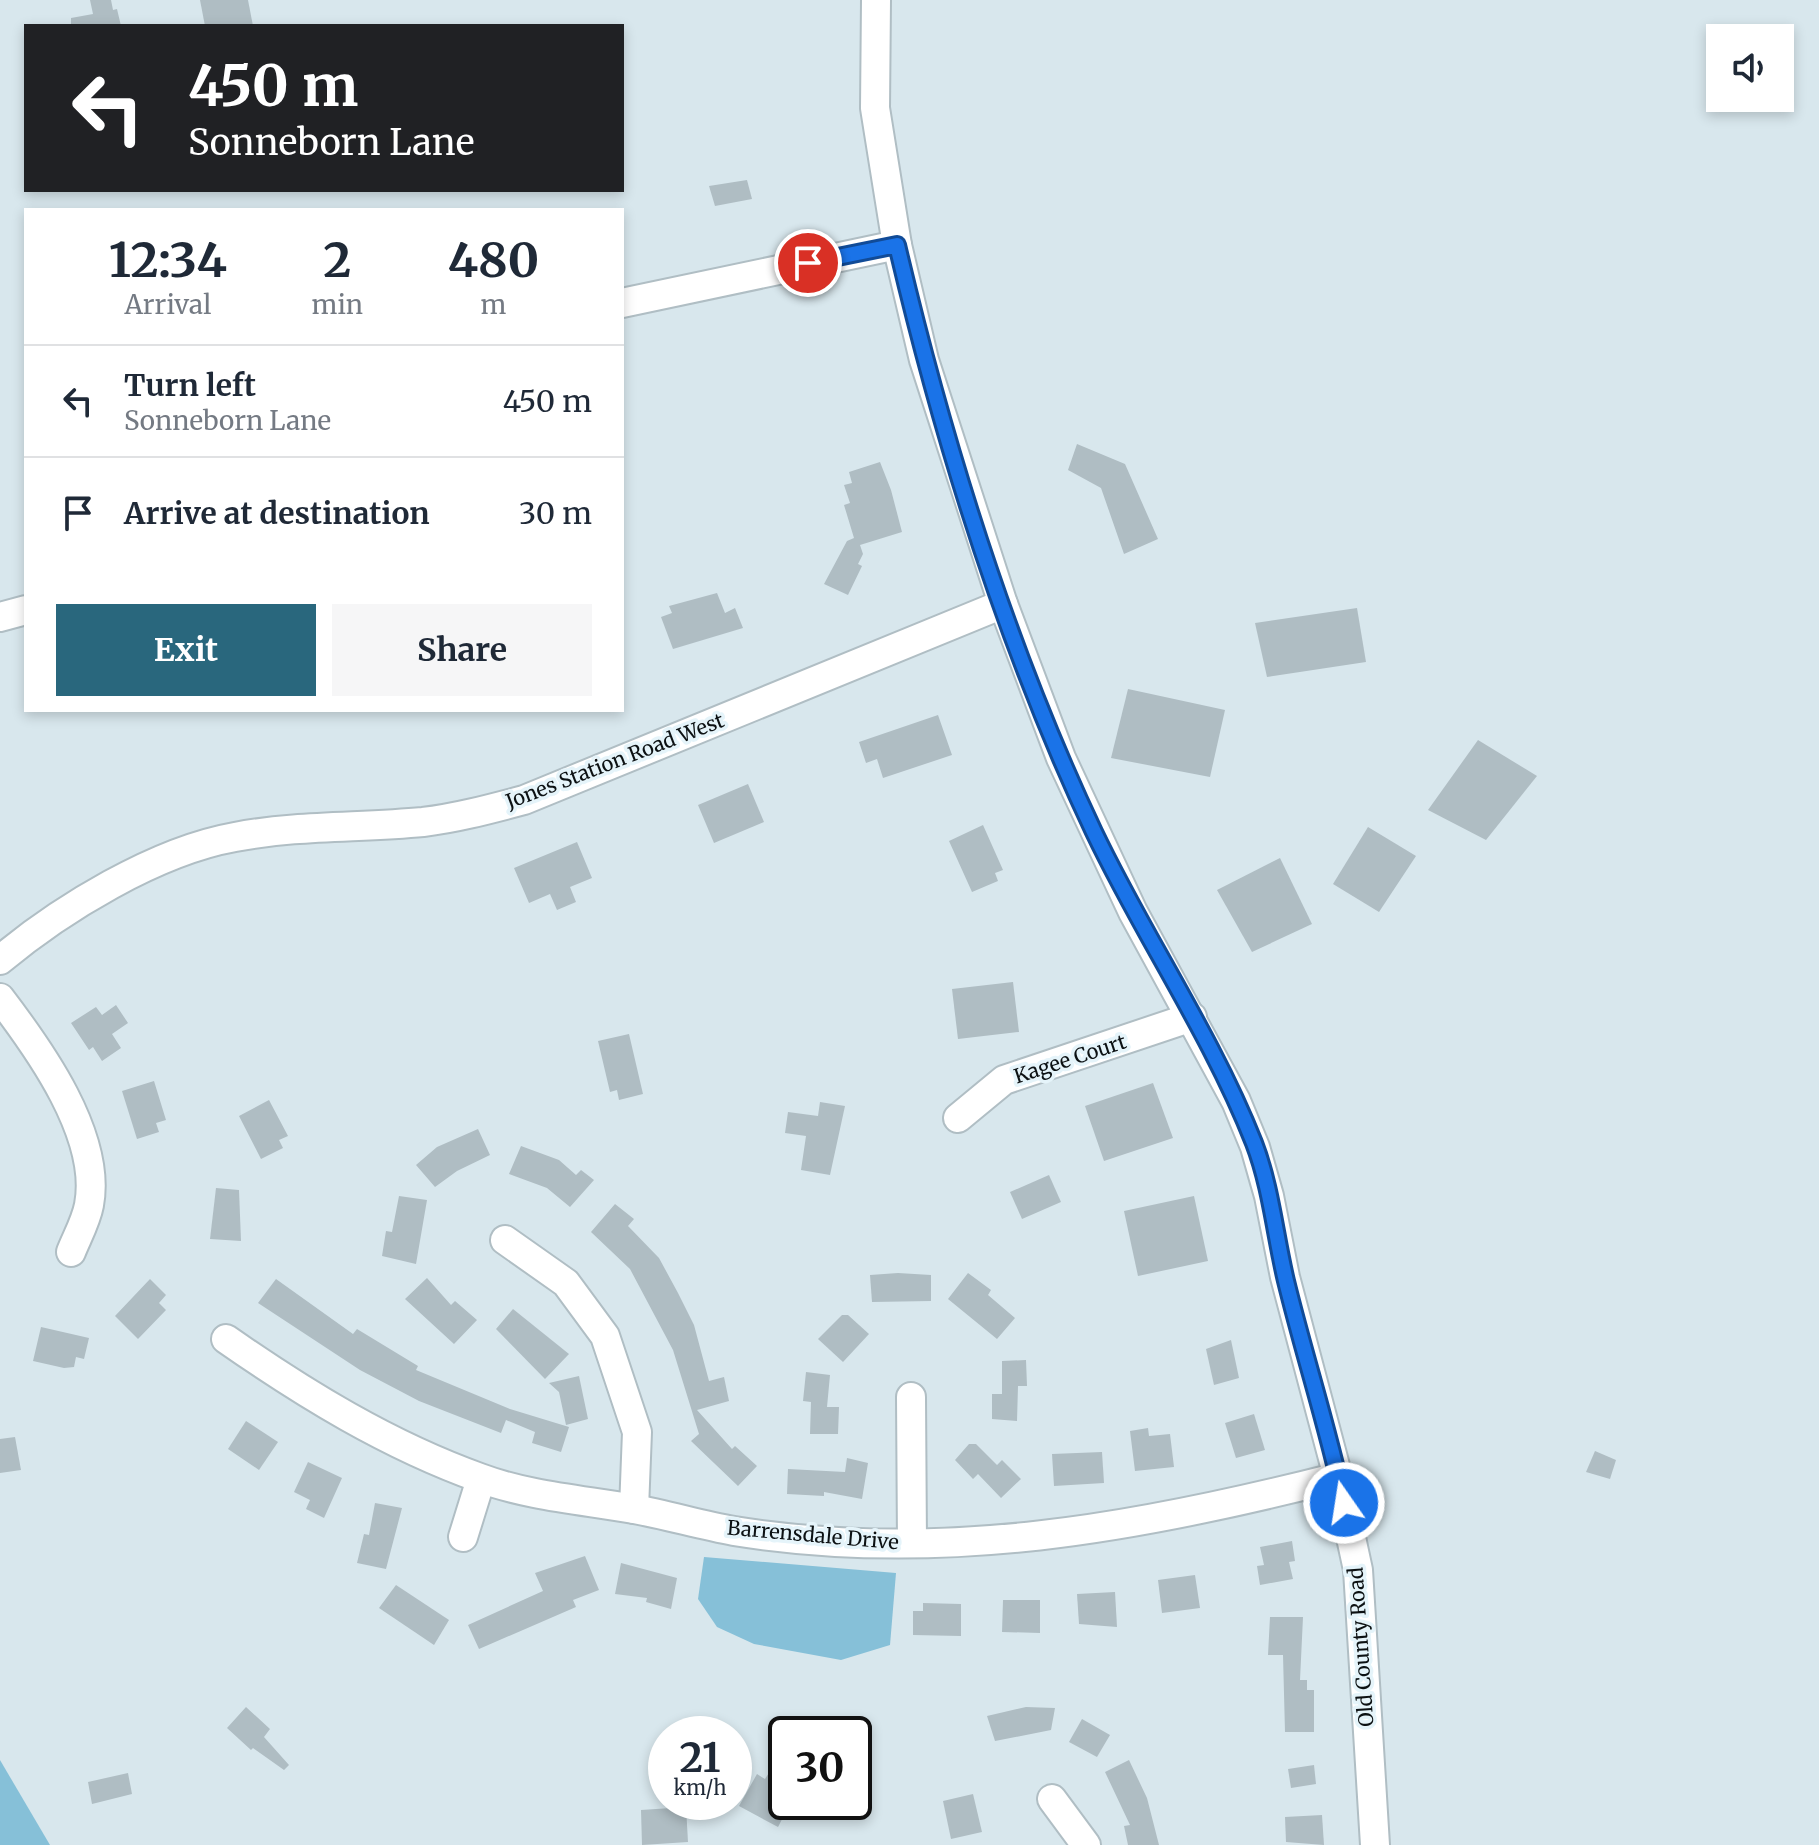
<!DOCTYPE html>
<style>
body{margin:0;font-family:Merriweather,serif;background:#f6f6f7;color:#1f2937;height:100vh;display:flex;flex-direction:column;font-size:30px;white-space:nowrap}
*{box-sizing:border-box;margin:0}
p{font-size:26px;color:#747a83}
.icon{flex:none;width:44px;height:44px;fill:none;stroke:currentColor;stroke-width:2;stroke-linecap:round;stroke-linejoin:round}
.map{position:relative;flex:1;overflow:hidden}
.details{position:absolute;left:24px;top:208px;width:600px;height:504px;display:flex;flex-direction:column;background:#fff;border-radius:0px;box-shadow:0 4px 12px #0003}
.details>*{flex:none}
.banner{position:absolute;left:24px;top:24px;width:600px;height:168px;border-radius:0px;box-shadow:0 4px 12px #0003;background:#202124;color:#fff;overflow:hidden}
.controls{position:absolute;left:1706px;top:24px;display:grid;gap:16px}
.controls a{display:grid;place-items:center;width:88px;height:88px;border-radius:0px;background:#fff;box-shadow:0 4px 12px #0003;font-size:40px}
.speed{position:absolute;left:648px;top:1716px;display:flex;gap:16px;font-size:40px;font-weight:700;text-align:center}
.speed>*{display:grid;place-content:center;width:104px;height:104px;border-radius:50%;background:#fff;box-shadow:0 4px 12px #0003;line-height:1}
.speed small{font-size:20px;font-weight:400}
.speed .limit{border:4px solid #111;border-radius:12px;background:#fff;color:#111}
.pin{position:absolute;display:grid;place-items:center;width:68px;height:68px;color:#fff;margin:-34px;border:4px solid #fff;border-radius:50%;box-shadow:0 2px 8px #0007}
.me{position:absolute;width:88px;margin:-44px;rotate:347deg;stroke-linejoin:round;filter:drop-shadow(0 0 6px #0008)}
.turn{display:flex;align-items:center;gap:28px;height:168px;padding:0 32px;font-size:36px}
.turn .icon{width:104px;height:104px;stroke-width:2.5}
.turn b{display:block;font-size:56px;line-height:68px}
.eta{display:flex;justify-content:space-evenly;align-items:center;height:136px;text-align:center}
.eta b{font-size:48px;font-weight:700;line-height:56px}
.cta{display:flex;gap:16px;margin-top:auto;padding:16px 32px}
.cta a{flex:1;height:92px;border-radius:0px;background:#29677d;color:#fff;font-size:32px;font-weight:700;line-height:92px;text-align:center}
.cta a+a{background:#f6f6f7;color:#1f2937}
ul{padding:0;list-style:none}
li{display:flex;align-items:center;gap:24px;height:112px;padding:0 32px;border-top:2px solid #e0e1e3}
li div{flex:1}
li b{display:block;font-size:30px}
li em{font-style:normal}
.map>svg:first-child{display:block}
.green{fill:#86c0d8}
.building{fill:#afbdc3}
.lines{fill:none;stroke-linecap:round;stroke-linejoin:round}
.minor-casing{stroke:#b0bec4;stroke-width:32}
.minor{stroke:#fff;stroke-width:28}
.route-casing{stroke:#114b97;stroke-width:20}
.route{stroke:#1a73e8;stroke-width:14}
.labels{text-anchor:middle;stroke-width:7;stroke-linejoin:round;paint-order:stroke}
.street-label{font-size:20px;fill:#0c1113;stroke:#e5f4fa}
</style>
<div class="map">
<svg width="1819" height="1845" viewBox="0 0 1819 1845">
<rect width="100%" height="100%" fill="#d8e7ed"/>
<g class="green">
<path d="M704,1557l192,16 -6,72 -49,15 -87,-16 -37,-17 -19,-28z"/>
<path d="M0,1760l50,85h-50z"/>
</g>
<g class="building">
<path d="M90,0h21l2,10 4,-1 4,17h-50v-8l22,-4z"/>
<path d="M200,0h48l5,26h-48z"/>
<path d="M747,180l5,19 -37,7 -6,-20z"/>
<path d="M1077,444l48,20 33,75 -34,15 -23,-66 -33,-18z"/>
<path d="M880,462l11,28 11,42 -42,13 3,9 -5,10 4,2 -14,29 -24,-11 23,-43 7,-3 -10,-33 6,-2 -6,-18 8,-2 -3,-11z"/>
<path d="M717,593l8,20 10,-5 8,20 -70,21 -12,-32 11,-4 -3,-7z"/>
<path d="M1357,608l9,54 -99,15 -12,-54z"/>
<path d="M1128,689l97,21 -15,67 -99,-19z"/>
<path d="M938,715l14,40 -69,23 -6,-19 -11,4 -7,-21z"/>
<path d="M1478,740l59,36 -51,64 -58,-30z"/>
<path d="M748,784l16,38 -50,21 -16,-38z"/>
<path d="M983,825l20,45 -8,3 3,8 -26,11 -23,-51z"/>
<path d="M1368,827l48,29 -37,56 -46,-28z"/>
<path d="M577,842l15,36 -22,9 6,15 -19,8 -7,-16 -21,9 -15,-35z"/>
<path d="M1280,858l32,66 -60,28 -35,-62z"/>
<path d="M1013,982l6,50 -61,7 -6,-50z"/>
<path d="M116,1005l12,18 -16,11 9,14 -19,13 -9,-14 -4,3 -18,-27 25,-16 6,8z"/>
<path d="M629,1034l14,60 -24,6 -2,-10 -7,2 -12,-51z"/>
<path d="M154,1081l12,39 -10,3 3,9 -22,7 -15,-48z"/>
<path d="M1153,1083l20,55 -69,23 -19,-55z"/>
<path d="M269,1100l19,36 -9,4 4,8 -22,11 -22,-43z"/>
<path d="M820,1102l25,4 -15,69 -29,-5 5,-34 -21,-3 3,-21 30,4z"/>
<path d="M478,1129l12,26 -33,16 -22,16 -19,-22 21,-18z"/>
<path d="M521,1146l38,14 17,15 5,-5 13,10 -24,27 -23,-19 -38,-14z"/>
<path d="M1049,1175l12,27 -39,17 -12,-27z"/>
<path d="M216,1188l23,2 2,51 -31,-2z"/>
<path d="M399,1196l28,4 -11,64 -34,-8 4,-25 6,1z"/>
<path d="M1194,1196l14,65 -70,15 -14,-65z"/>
<path d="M615,1204l19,15 -6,7 31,32 19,35 16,32 15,56 15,-4 5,24 -32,9 35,39 3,-3 22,20 -19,20 -47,-45 8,-7 -26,-84 -43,-81 -39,-37z"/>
<path d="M898,1273l33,2v26l-59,1 -2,-27z"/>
<path d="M968,1273l23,17 -3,5 27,23 -18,21 -49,-40z"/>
<path d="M427,1278l24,27 4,-4 22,19 -23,24 -49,-45z"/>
<path d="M150,1279l16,16 -7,8 7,7 -28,29 -23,-23z"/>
<path d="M276,1279l77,55 4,-5 61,37 -2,4 94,39 59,18 -8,25 -29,-9 3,-11 -29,-12 -5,13 -82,-32 -59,-31 -102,-67z"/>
<path d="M513,1309l56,45 -24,25 -49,-50z"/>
<path d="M842,1315h6l21,19 -26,28 -25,-23z"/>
<path d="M41,1327l48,11 -5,21 -8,-2 -2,10 -10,1 -31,-7z"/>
<path d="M1231,1340l8,38 -25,7 -8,-36z"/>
<path d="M1026,1360l1,26h-9l-1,35 -25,-2v-25h10v-33z"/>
<path d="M806,1372l24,3 -3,32h12l-1,27h-28l1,-32 -8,-1z"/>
<path d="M579,1376l9,43 -22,6 -7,-33 -10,-9z"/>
<path d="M1254,1414l11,36 -29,8 -11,-35z"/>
<path d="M246,1421l32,21 -19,28 -31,-21z"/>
<path d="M1148,1428l1,8 21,-2 4,33 -39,4 -5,-40z"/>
<path d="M15,1437l6,33 -21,3v-34z"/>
<path d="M969,1444h7l21,21 5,-5 19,19 -20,19 -23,-24 -5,5 -18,-19z"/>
<path d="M1595,1451l21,9 -6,19 -24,-7z"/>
<path d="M1102,1452l2,31 -50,3 -2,-32z"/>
<path d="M847,1458l21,5 -6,36 -38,-7v4l-37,-2 1,-25 57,3z"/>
<path d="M308,1462l34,16 -18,40 -18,-9 4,-9 -16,-8z"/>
<path d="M375,1503l27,5 -16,61 -29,-6 7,-29 5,1z"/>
<path d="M1292,1541l3,20 -6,1 4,17 -33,6 -3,-19 7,-1 -4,-18z"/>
<path d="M585,1556l14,34 -26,10 3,7 -97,42 -11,-24 75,-34 -8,-18z"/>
<path d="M621,1563l56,15 -6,31 -25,-7 1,-4 -32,-4z"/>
<path d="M1195,1575l5,33 -38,5 -4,-33z"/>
<path d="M396,1585l53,35 -15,25 -55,-37z"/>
<path d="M1115,1592l2,35 -38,-3 -2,-30z"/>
<path d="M1003,1600h37v33l-38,-1z"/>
<path d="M923,1603l38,1v32l-48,-1v-24h10z"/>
<path d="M1270,1617h33l-3,63h7v10h7v42h-29l-2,-77h-15z"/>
<path d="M246,1707l24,22 -6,8 25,28 -5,5 -31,-22 -2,2 -24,-22z"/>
<path d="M1026,1707l29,1 -4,22 -56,11 -8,-25z"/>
<path d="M1082,1719l28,16 -13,22 -28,-15z"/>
<path d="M1129,1760l18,38 12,47h-31l-4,-19 6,-1 -25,-53z"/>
<path d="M1314,1765l2,19 -25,4 -3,-19z"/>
<path d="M772,1768l14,8v26h5l-13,25 -39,-21 18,-32 8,5z"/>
<path d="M128,1773l4,21 -40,10 -4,-22z"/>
<path d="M973,1794l9,38 -31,7 -8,-38z"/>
<path d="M686,1807l2,35 -46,3 -1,-35z"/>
<path d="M1322,1815l2,30 -38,-3 -1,-25z"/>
</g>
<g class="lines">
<g class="minor-casing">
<g id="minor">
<path d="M876,0l-1,108 22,137 27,115 79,244 58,154 72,154 103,189 19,46 14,49 16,81 53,200 20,93 17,275"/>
<path d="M622,303l275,-58"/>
<path d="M0,617l26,-7"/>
<path d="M0,960c61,-51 156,-109 235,-123 62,-12 125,-9 188,-15 34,-4 67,-13 101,-22l479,-196"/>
<path d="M0,998c39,51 102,138 89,207 -3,16 -12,32 -18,47"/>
<path d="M958,1118l46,-38 188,-63"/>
<path d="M505,1240l61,43 39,53 32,96 -3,77"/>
<path d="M226,1339c79,55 162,106 254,139 48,18 103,22 154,31 33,6 67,16 100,22 207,33 405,-3 604,-54"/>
<path d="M911,1397l1,146"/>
<path d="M463,1537l18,-58"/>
<path d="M1052,1799l34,46"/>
</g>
</g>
<use href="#minor" class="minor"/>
</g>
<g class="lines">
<g class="route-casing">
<path id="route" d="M808,263l89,-18c46,196 111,405 197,587 50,105 117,202 160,311 17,44 21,92 32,138 18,74 42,147 58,222"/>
</g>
<use href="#route" class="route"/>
</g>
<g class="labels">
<g class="street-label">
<text transform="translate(615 761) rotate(-21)" y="7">Jones Station Road West</text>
<text transform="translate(1070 1059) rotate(-18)" y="7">Kagee Court</text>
<text transform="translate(813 1535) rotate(5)" y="7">Barrensdale Drive</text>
<text transform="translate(1361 1647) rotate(-94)" y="7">Old County Road</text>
</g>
</g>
</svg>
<div class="controls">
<a><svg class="icon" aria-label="sound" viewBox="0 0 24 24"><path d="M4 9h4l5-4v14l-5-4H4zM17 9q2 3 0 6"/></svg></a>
</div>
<div class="speed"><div>21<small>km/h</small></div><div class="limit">30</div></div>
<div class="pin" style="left:808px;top:263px;background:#d93025"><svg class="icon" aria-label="arrive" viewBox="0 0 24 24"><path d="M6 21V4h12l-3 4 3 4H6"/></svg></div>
<svg class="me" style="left:1344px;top:1503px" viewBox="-20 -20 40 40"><circle r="17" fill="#1a73e8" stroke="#fff" stroke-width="3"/><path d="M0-11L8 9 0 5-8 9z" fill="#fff"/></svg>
<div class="banner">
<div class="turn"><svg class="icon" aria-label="left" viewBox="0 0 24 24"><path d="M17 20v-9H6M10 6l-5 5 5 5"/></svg><div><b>450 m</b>Sonneborn Lane</div></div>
</div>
<section class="details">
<div class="eta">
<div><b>12:34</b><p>Arrival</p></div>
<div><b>2</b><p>min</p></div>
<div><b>480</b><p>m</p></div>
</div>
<ul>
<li><svg class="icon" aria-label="left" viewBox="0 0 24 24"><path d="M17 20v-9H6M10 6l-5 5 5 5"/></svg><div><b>Turn left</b><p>Sonneborn Lane</p></div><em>450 m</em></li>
<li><svg class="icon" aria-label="arrive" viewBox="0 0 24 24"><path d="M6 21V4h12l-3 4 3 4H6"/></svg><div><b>Arrive at destination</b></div><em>30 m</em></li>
</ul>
<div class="cta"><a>Exit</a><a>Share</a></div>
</section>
</div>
